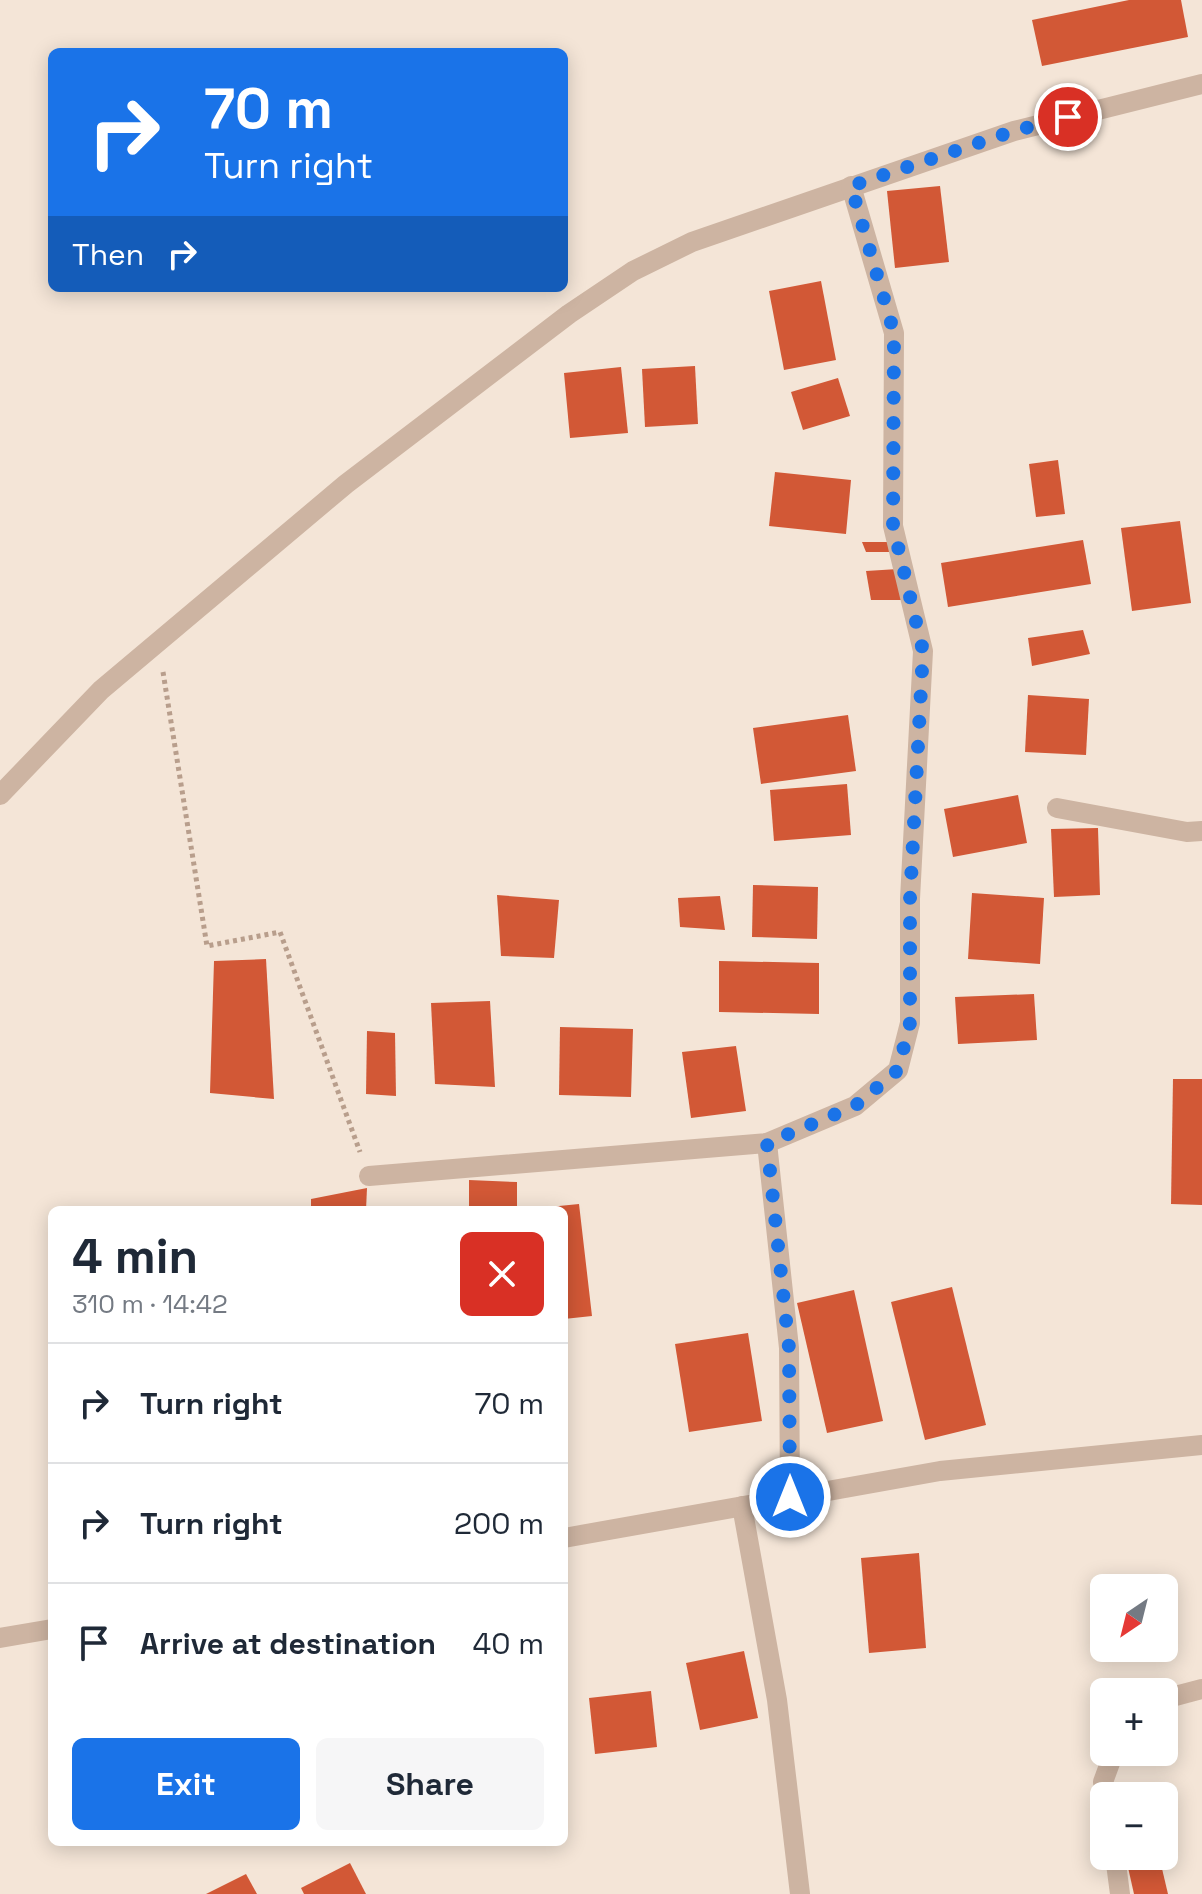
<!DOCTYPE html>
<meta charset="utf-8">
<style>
body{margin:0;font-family:"Space Grotesk",sans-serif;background:#f6f6f7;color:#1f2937;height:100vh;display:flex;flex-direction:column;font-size:30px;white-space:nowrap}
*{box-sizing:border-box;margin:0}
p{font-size:26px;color:#747a83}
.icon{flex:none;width:44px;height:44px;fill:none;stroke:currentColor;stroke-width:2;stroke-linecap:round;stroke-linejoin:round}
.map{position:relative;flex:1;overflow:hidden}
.details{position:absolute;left:48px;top:1206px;width:520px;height:640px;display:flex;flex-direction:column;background:#fff;border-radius:12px;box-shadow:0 4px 20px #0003}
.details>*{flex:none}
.guide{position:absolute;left:48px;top:48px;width:520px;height:244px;border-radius:12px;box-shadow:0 4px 20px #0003;background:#1a73e8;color:#fff;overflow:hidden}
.needle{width:52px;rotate:215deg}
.buttons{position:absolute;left:1090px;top:1574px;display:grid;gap:16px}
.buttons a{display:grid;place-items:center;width:88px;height:88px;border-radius:12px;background:#fff;box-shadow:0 4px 20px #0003;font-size:40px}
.pin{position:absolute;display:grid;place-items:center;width:68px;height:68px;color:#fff;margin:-34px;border:4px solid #fff;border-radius:50%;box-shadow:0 2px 8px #0007}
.me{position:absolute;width:88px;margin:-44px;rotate:0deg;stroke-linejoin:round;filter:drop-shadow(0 0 6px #0008)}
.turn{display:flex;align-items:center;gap:28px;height:168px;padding:0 24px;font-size:36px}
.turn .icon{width:104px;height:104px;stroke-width:2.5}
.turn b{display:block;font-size:56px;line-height:68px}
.then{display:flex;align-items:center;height:76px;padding:0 24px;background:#0003;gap:16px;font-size:30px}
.round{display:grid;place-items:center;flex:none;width:84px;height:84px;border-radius:12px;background:#f6f6f7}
.overview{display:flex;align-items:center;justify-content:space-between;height:136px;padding:0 24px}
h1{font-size:48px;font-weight:700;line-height:60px}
.button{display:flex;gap:16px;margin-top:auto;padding:16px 24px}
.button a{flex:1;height:92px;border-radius:12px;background:#1a73e8;color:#fff;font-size:32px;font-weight:700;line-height:92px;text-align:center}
.button a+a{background:#f6f6f7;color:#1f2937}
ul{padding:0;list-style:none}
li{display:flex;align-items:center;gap:24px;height:120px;padding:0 24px;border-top:2px solid #e0e1e3}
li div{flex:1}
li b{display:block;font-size:30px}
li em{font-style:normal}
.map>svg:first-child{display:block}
.building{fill:#d25836}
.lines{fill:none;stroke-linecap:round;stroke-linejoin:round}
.path{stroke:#b89e8c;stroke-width:5;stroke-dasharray:4 4;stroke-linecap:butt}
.minor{stroke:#cdb4a2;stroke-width:20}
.route{stroke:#1a73e8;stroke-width:14;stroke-dasharray:0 25.2}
</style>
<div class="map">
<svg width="1202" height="1894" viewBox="0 0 1202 1894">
<rect width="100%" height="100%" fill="#f4e5d7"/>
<g class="building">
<path d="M1129,0h52l7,37 -146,29 -10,-46z"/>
<path d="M940,186l9,76 -54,6 -8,-77z"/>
<path d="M821,281l15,79 -52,10 -15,-79z"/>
<path d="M695,366l3,58 -53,3 -3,-58z"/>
<path d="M621,367l7,66 -58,5 -6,-65z"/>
<path d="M838,378l12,38 -47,14 -12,-38z"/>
<path d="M1058,460l7,54 -29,3 -7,-53z"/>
<path d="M775,472l76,8 -5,54 -77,-8z"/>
<path d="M1180,521l11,82 -59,8 -11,-83z"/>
<path d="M1083,540l8,44 -143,23 -7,-44z"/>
<path d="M862,542h33l2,10h-31z"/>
<path d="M898,569l6,31h-33l-5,-29z"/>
<path d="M1083,630l7,24 -58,12 -4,-28z"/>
<path d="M1028,695l61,4 -3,56 -61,-3z"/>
<path d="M848,715l8,56 -95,13 -8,-56z"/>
<path d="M847,784l4,51 -77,6 -4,-51z"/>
<path d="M1018,795l9,48 -74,14 -9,-48z"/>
<path d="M1098,828l2,67 -46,2 -3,-68z"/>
<path d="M753,885l65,2 -1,52 -65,-2z"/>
<path d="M972,893l72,5 -4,66 -72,-5z"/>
<path d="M497,895l62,5 -5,58 -53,-2z"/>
<path d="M720,896l5,34 -45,-3 -2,-29z"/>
<path d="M266,959l8,140 -64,-6 4,-132z"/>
<path d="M719,961l100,2v51l-100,-2z"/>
<path d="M1034,994l3,46 -79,4 -3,-47z"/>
<path d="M490,1001l5,86 -60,-3 -4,-81z"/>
<path d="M560,1027l73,2 -2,68 -72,-2z"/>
<path d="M367,1031l28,2 1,63 -30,-2z"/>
<path d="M736,1046l10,65 -55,7 -9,-66z"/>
<path d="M1173,1079h29v126l-31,-1z"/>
<path d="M469,1180l48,2v28h-48z"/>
<path d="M367,1188l-1,22h-55v-11z"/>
<path d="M579,1204l13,112 -28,3v-109l-25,-2z"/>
<path d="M952,1287l34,138 -61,15 -34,-138z"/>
<path d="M854,1290l29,131 -56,12 -30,-130z"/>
<path d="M748,1333l14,88 -73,11 -14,-88z"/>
<path d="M919,1553l7,95 -57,5 -8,-95z"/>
<path d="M744,1651l14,67 -58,12 -14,-67z"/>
<path d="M651,1691l6,56 -62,7 -6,-56z"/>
<path d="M1159,1856l9,38h-34l-7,-31z"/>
<path d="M350,1863l16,31h-62l-3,-6z"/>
<path d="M246,1874l11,20h-51z"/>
</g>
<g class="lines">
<path class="path" d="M163,672l44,274 73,-14 80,220"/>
<g class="minor">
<path d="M0,795l101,-105 245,-206 223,-170 64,-43 59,-29 322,-111 188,-47"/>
<path d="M1057,808l130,24 15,-1"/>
<path d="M767,1143l22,205 1,149"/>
<path d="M369,1176l398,-33 88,-37 43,-36 12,-47v-124l13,-248 -30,-125 1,-193 -43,-147"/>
<path d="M742,1506l35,194 23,194"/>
<path d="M564,1538l376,-67 262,-26"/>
<path d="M0,1638l52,-9"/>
<path d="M1164,1699l38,-10"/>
<path d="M1105,1796l-2,-14 11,-30"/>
<path d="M1115,1856l5,38"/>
</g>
</g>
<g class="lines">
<path class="route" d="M790,1497l-1,-149 -22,-205 88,-37 43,-36 12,-47v-124l13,-248 -30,-125 1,-193 -43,-147 163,-55 54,-14"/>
</g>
</svg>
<div class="buttons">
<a><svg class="needle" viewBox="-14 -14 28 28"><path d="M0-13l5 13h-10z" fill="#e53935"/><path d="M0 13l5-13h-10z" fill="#747a83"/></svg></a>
<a>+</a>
<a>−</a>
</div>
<div class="pin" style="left:1068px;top:117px;background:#d93025"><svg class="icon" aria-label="arrive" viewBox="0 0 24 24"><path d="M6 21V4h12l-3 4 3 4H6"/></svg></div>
<svg class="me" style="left:790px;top:1497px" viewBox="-20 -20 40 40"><circle r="17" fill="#1a73e8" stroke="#fff" stroke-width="3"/><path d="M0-11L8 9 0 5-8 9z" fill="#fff"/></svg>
<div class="guide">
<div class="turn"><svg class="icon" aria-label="right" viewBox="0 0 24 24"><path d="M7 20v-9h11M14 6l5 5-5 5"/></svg><div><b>70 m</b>Turn right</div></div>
<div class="then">Then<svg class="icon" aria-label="right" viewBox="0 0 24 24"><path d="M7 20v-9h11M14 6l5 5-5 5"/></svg></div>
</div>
<section class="details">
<div class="overview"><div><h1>4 min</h1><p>310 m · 14:42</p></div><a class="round" style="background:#d93025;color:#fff"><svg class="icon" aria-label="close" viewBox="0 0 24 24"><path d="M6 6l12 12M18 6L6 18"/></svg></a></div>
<ul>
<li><svg class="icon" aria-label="right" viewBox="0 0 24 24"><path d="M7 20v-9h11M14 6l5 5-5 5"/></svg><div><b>Turn right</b></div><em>70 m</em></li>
<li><svg class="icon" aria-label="right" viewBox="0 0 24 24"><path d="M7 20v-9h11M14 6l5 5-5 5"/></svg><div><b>Turn right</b></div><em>200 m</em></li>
<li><svg class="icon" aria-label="arrive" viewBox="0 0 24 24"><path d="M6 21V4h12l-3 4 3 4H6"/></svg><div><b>Arrive at destination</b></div><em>40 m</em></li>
</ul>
<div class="button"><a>Exit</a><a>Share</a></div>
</section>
</div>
